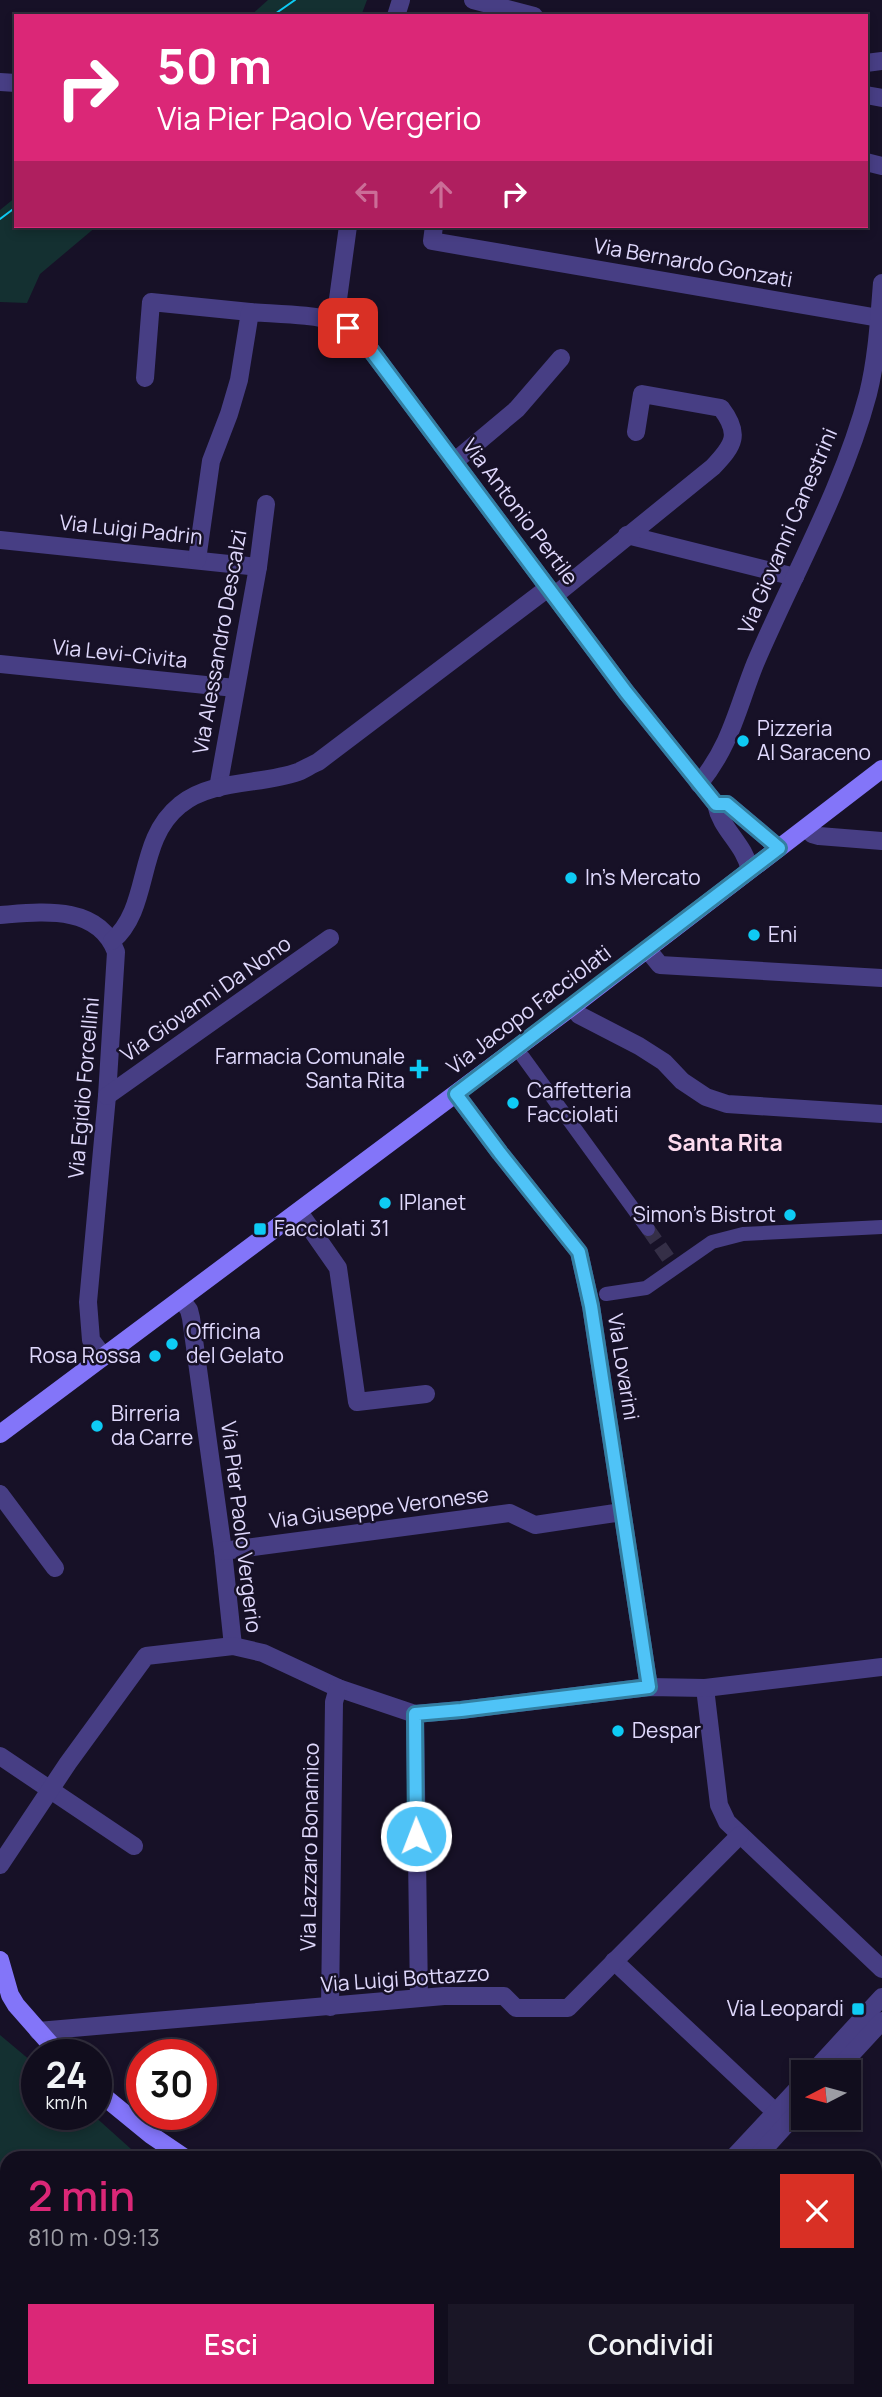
<!DOCTYPE html>
<html lang="it">
<meta charset="utf-8">
<style>
body{margin:0;font-family:Manrope,sans-serif;background:#1a1626;color:#f1f3f6;height:100vh;display:flex;flex-direction:column;font-size:26px;white-space:nowrap}
*{box-sizing:border-box;margin:0}
p{font-size:23px;color:#9c9ca4}
.icon{flex:none;width:38px;height:38px;fill:none;stroke:currentColor;stroke-width:2;stroke-linecap:round;stroke-linejoin:round}
.map{position:relative;flex:1;overflow:hidden}
.details{position:absolute;left:0px;top:2151px;width:882px;height:247px;display:flex;flex-direction:column;background:#110d1d;border-radius:21px 21px 0 0;box-shadow:0 4px 10px #0003,0 0 0 2px #302d3b}
.details>*{flex:none}
.hud{position:absolute;left:14px;top:14px;width:854px;height:214px;border-radius:0px;box-shadow:0 4px 10px #0003,0 0 0 2px #302d3b;background:#db2777;color:#fff;overflow:hidden}
.needle{width:46px;rotate:264deg}
.buttons{position:absolute;left:791px;top:2060px;display:grid;gap:14px}
.buttons a{display:grid;place-items:center;width:70px;height:70px;border-radius:0px;background:#110d1d;box-shadow:0 4px 10px #0003,0 0 0 2px #302d3b;font-size:35px}
.speed{position:absolute;left:21px;top:2039px;display:flex;gap:14px;font-size:35px;font-weight:700;text-align:center}
.speed>*{display:grid;place-content:center;width:91px;height:91px;border-radius:50%;background:#110d1d;box-shadow:0 4px 10px #0003,0 0 0 2px #302d3b;line-height:1}
.speed small{font-size:18px;font-weight:400}
.speed .limit{border:10px solid #d22;background:#fff;color:#111}
.pin{position:absolute;display:grid;place-items:center;width:60px;height:60px;color:#fff;margin:-30px;border-radius:14px;box-shadow:0 4px 10px #0006}
.me{position:absolute;width:77px;margin:-38px;rotate:359deg;stroke-linejoin:round;filter:drop-shadow(0 0 5px #0008)}
.turn{display:flex;align-items:center;gap:24px;height:147px;padding:0 28px;font-size:32px}
.turn .icon{width:91px;height:91px;stroke-width:2.5}
.turn b{display:block;font-size:49px;line-height:60px}
.lanes{display:flex;align-items:center;height:66px;padding:0 28px;background:#0003;justify-content:center;gap:35px;direction:ltr}
.lanes .off{opacity:.35}
.round{display:grid;place-items:center;flex:none;width:74px;height:74px;border-radius:0px;background:#1a1626}
.overview{display:flex;align-items:center;justify-content:space-between;height:119px;padding:0 28px}
h1{font-size:42px;font-weight:600;line-height:52px;color:#db2777}
.cta{display:flex;gap:14px;margin-top:auto;padding:14px 28px}
.cta a{flex:1;height:80px;border-radius:0px;background:#db2777;color:#fff;font-size:28px;font-weight:600;line-height:80px;text-align:center}
.cta a+a{background:#1a1626;color:#f1f3f6}
.map>svg:first-child{display:block}
.green{fill:#143031}
.lines{fill:none;stroke-linecap:round;stroke-linejoin:round}
.pedestrian-tunnel{stroke:#352f47;stroke-width:14;stroke-dasharray:14 7;stroke-linecap:butt}
.pedestrian{stroke:#473e84;stroke-width:14}
.minor{stroke:#473e84;stroke-width:18}
.tertiary{stroke:#473e84;stroke-width:18}
.secondary{stroke:#8375f9;stroke-width:18}
.tram{stroke:#0ecbf4;stroke-width:2}
.route-casing{stroke:#337fa1;stroke-width:18}
.route{stroke:#4fc3f7;stroke-width:12}
.poi-dot{fill:#0ecbf4;stroke:#171127;stroke-width:2.5}
.labels{text-anchor:middle;stroke-width:5;stroke-linejoin:round;paint-order:stroke}
.street-label{font-size:21px;fill:#e0d9fd;stroke:#171127}
.poi-label{font-size:21px;fill:#e0d9fd;stroke:#171127;text-anchor:start}
.neighbourhood-label{font-size:23px;font-weight:bold;fill:#fddbee;stroke:#171127}
</style>
<div class="map">
<svg width="882" height="2397" viewBox="0 0 882 2397">
<rect width="100%" height="100%" fill="#171127"/>
<g class="green">
<path d="M268,0h99l-6,16h-111z"/>
<path d="M16,197v29h81l-57,48 -13,29 -27,-1v-92z"/>
<path d="M0,2035l37,31v48h55l49,44h-134v59l-7,-3z"/>
<path d="M878,2370l4,1v26h-11l1,-6 3,-1z"/>
</g>
<g class="lines">
<path class="pedestrian-tunnel" d="M648,1229l23,33"/>
<g class="pedestrian">
<path d="M523,1057l125,172"/>
<path d="M606,1294l40,-6 66,-46 31,-8 139,-7"/>
</g>
<g class="minor">
<path d="M473,0l61,16"/>
<path d="M396,16l5,-16"/>
<path d="M866,63l16,-2"/>
<path d="M0,82l16,1"/>
<path d="M866,95l16,3"/>
<path d="M866,162l16,4"/>
<path d="M434,226l-2,15 447,77"/>
<path d="M335,321l13,-95"/>
<path d="M145,378l6,-76 99,10"/>
<path d="M454,462l63,-53 44,-51"/>
<path d="M627,535l168,42"/>
<path d="M0,540l258,27"/>
<path d="M197,560l14,-99 18,-47 10,-34 11,-68c24,2 65,2 86,10 9,3 17,9 25,15l265,355 90,112c5,26 28,39 34,66"/>
<path d="M554,596l159,-129c21,-22 28,-33 8,-59l-79,-14 -6,38"/>
<path d="M0,664l235,24"/>
<path d="M699,784c32,-39 38,-75 56,-120 38,-89 88,-176 113,-270 9,-36 11,-74 14,-111"/>
<path d="M218,788l40,-221 8,-63"/>
<path d="M716,804h11l52,44"/>
<path d="M807,828l5,6 7,2 63,5"/>
<path d="M0,915c41,-3 98,-11 116,37l-9,144 -19,206 3,38 12,16"/>
<path d="M112,941c40,-34 23,-100 68,-136 31,-26 82,-20 118,-33 7,-3 13,-7 20,-10l230,-174"/>
<path d="M647,949l13,16 222,13"/>
<path d="M573,1006l6,9 60,31 25,16 18,19 24,16 21,7 155,10"/>
<path d="M456,1094l44,59 79,99 12,54 58,381"/>
<path d="M107,1096l223,-158"/>
<path d="M299,1212l39,56 19,134 69,-8"/>
<path d="M181,1299l8,11 2,8 32,233 10,95"/>
<path d="M0,1494l55,74"/>
<path d="M223,1551l287,-38 25,12 87,-13"/>
<path d="M705,1688l14,117 8,17 155,147"/>
<path d="M415,1714l4,284"/>
<path d="M0,1756l134,90"/>
<path d="M0,1865l68,-102 78,-107 87,-10 30,7 75,35 77,26 46,-4 188,-23 56,1 177,-21"/>
<path d="M614,1961l173,162"/>
<path d="M330,2007l4,-305 4,-14"/>
<path d="M38,2031l406,-35h60l12,12h52l172,-173"/>
<path d="M813,2072l69,-75"/>
<path d="M835,2072l47,-51"/>
<path d="M733,2158l70,-75"/>
<path d="M756,2158l47,-52"/>
<path d="M0,2293l7,3"/>
<path d="M242,2390l20,7"/>
<path d="M25,2397l1,-7"/>
</g>
<path class="tertiary" d="M554,2397l2,-7"/>
<g class="secondary">
<path d="M0,1434l573,-428 309,-237"/>
<path d="M0,1960l10,35 6,10 43,49"/>
<path d="M96,2090l55,45 34,23"/>
<path d="M767,2390l17,7"/>
</g>
<g class="tram">
<path d="M272,16l23,-16"/>
<path d="M0,219l16,-12"/>
</g>
</g>
<g class="lines">
<g class="route-casing">
<path id="route" d="M348,328l13,9 265,355 90,112h11l52,44 -323,246 44,59 79,99 12,54 58,381 -188,23 -46,4 1,122"/>
</g>
<use href="#route" class="route"/>
</g>
<g class="poi-dot">
<circle cx="743" cy="741" r="7"/>
<circle cx="571" cy="878" r="7"/>
<circle cx="754" cy="935" r="7"/>
<path d="M415.5 1058.5h7v7h7v7h-7v7h-7v-7h-7v-7h7z"/>
<circle cx="513" cy="1103" r="7"/>
<circle cx="385" cy="1203" r="7"/>
<circle cx="790" cy="1215" r="7"/>
<rect x="253" y="1222" width="14" height="14" rx="3.5"/>
<circle cx="172" cy="1344" r="7"/>
<circle cx="155" cy="1356" r="7"/>
<circle cx="97" cy="1426" r="7"/>
<circle cx="618" cy="1731" r="7"/>
<rect x="851" y="2002" width="14" height="14" rx="3.5"/>
</g>
<g class="labels">
<g class="street-label">
<text transform="translate(693 263) rotate(10)" y="7">Via Bernardo Gonzati</text>
<text transform="translate(520 512) rotate(53)" y="7">Via Antonio Pertile</text>
<text transform="translate(131 530) rotate(6)" y="7">Via Luigi Padrin</text>
<text transform="translate(788 531) rotate(-67)" y="7">Via Giovanni Canestrini</text>
<text transform="translate(220 642) rotate(-80)" y="7">Via Alessandro Descalzi</text>
<text transform="translate(120 654) rotate(6)" y="7">Via Levi-Civita</text>
<text transform="translate(206 999) rotate(-35)" y="7">Via Giovanni Da Nono</text>
<text transform="translate(529 1010) rotate(-37)" y="7">Via Jacopo Facciolati</text>
<text transform="translate(84 1088) rotate(-85)" y="7">Via Egidio Forcellini</text>
<text transform="translate(623 1367) rotate(81)" y="7">Via Lovarini</text>
<text transform="translate(379 1508) rotate(-7)" y="7">Via Giuseppe Veronese</text>
<text transform="translate(241 1527) rotate(83)" y="7">Via Pier Paolo Vergerio</text>
<text transform="translate(310 1847) rotate(-89)" y="7">Via Lazzaro Bonamico</text>
<text transform="translate(405 1979) rotate(-4)" y="7">Via Luigi Bottazzo</text>
</g>
<g class="poi-label">
<text x="757" y="736">Pizzeria<tspan x="757" dy="24">Al Saraceno</tspan></text>
<text x="585" y="885">In's Mercato</text>
<text x="768" y="942">Eni</text>
<text x="405" y="1064" text-anchor="end">Farmacia Comunale<tspan x="405" dy="24">Santa Rita</tspan></text>
<text x="527" y="1098">Caffetteria<tspan x="527" dy="24">Facciolati</tspan></text>
<text x="399" y="1210">IPlanet</text>
<text x="776" y="1222" text-anchor="end">Simon's Bistrot</text>
<text x="274" y="1236">Facciolati 31</text>
<text x="186" y="1339">Officina<tspan x="186" dy="24">del Gelato</tspan></text>
<text x="141" y="1363" text-anchor="end">Rosa Rossa</text>
<text x="111" y="1421">Birreria<tspan x="111" dy="24">da Carre</tspan></text>
<text x="632" y="1738">Despar</text>
<text x="844" y="2016" text-anchor="end">Via Leopardi</text>
</g>
<g class="neighbourhood-label">
<text x="725" y="1151">Santa Rita</text>
</g>
</g>
</svg>
<div class="buttons">
<a><svg class="needle" viewBox="-14 -14 28 28"><path d="M0-13l5 13h-10z" fill="#e53935"/><path d="M0 13l5-13h-10z" fill="#9c9ca4"/></svg></a>
</div>
<div class="speed"><div>24<small>km/h</small></div><div class="limit">30</div></div>
<div class="pin" style="left:348px;top:328px;background:#d93025"><svg class="icon" aria-label="arrive" viewBox="0 0 24 24"><path d="M6 21V4h12l-3 4 3 4H6"/></svg></div>
<svg class="me" style="left:416px;top:1836px" viewBox="-20 -20 40 40"><circle r="17" fill="#4fc3f7" stroke="#fff" stroke-width="3"/><path d="M0-11L8 9 0 5-8 9z" fill="#fff"/></svg>
<div class="hud">
<div class="turn"><svg class="icon" aria-label="right" viewBox="0 0 24 24"><path d="M7 20v-9h11M14 6l5 5-5 5"/></svg><div><b>50 m</b>Via Pier Paolo Vergerio</div></div>
<div class="lanes"><svg class="icon off" aria-label="left" viewBox="0 0 24 24"><path d="M17 20v-9H6M10 6l-5 5 5 5"/></svg><svg class="icon off" aria-label="ahead" viewBox="0 0 24 24"><path d="M12 20V5M6 11l6-6 6 6"/></svg><svg class="icon" aria-label="right" viewBox="0 0 24 24"><path d="M7 20v-9h11M14 6l5 5-5 5"/></svg></div>
</div>
<section class="details">
<div class="overview"><div><h1>2 min</h1><p>810 m · 09:13</p></div><a class="round" style="background:#d93025;color:#fff"><svg class="icon" aria-label="close" viewBox="0 0 24 24"><path d="M6 6l12 12M18 6L6 18"/></svg></a></div>
<div class="cta"><a>Esci</a><a>Condividi</a></div>
</section>
</div>
